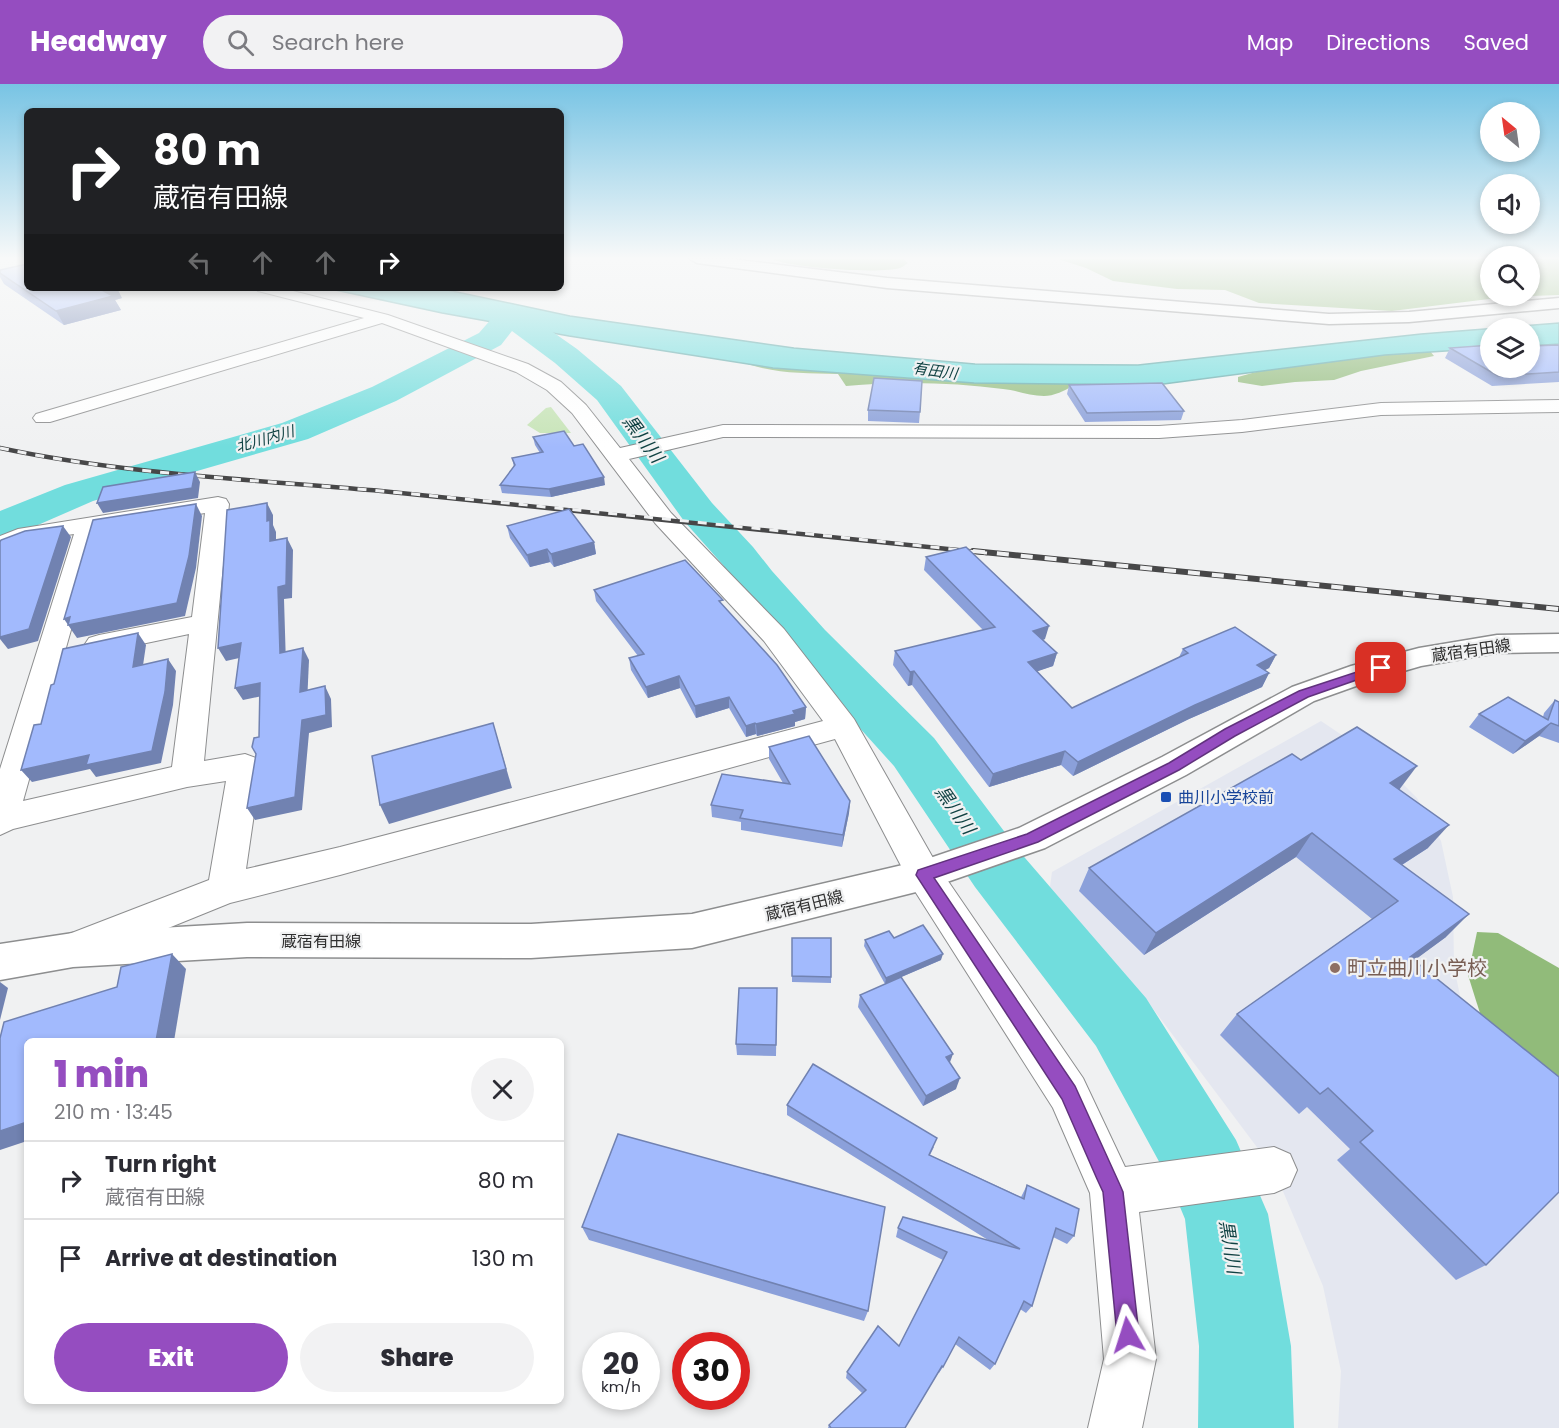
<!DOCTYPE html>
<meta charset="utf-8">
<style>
body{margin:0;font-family:Poppins,"Noto Sans JP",sans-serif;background:#f2f2f3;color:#2b2b33;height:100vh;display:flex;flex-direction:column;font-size:22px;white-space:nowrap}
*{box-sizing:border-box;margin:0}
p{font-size:20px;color:#7c7c81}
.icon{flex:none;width:33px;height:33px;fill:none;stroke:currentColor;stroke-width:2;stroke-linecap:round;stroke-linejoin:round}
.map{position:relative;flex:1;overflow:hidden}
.details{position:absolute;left:24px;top:954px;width:540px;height:366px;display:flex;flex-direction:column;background:#fff;border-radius:9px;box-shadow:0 3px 9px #0003}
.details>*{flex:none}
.banner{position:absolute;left:24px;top:24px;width:540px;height:183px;border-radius:9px;box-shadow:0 3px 9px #0003;background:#202124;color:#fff;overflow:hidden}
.needle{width:39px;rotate:331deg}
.buttons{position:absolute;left:1480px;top:18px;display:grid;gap:12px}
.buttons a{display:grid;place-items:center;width:60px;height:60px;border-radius:50%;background:#fff;box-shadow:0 3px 9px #0003;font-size:30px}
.speed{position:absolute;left:582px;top:1248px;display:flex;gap:12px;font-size:30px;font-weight:700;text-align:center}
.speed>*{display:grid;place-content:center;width:78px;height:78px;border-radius:50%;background:#fff;box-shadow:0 3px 9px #0003;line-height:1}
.speed small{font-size:15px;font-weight:400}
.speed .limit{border:9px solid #d22;background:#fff;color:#111}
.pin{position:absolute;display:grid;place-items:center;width:51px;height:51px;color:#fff;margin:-26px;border-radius:12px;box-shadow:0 3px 9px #0006}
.me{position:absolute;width:66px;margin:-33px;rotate:354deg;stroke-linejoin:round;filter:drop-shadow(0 0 4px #0008)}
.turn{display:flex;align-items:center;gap:21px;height:126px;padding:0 30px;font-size:27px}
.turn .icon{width:78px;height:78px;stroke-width:2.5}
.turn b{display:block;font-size:42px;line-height:51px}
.lanes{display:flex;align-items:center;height:57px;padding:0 30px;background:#0003;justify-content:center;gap:30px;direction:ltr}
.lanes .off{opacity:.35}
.round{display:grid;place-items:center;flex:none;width:63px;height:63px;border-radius:32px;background:#f2f2f3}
.head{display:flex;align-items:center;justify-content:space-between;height:102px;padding:0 30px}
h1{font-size:36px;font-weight:800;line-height:45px;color:#954dc0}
.button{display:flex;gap:12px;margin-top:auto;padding:12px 30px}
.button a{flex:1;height:69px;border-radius:36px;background:#954dc0;color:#fff;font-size:24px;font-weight:800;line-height:69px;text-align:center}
.button a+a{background:#f2f2f3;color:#2b2b33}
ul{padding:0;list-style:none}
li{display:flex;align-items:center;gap:18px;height:78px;padding:0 30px;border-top:2px solid #e1e1e2}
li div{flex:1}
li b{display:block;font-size:22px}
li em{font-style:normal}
header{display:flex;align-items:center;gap:36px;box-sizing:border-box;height:84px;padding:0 30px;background:#954dc0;color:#fff}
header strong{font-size:28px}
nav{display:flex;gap:33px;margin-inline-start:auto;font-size:21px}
.search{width:420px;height:54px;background:#f2f2f3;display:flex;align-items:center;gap:15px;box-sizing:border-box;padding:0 21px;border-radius:33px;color:#7c7c81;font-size:22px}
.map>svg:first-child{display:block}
.built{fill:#e4e7f0}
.green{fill:#c7e4b7}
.forest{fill:#91bb7a}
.water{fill:#71dddd;stroke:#5ea9a9;stroke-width:1.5}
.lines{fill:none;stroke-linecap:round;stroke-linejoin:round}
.river{fill:#71dddd;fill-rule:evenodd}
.street-casing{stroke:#8d8e8f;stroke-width:2}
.secondary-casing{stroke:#8d8e8f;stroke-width:3}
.street{fill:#fff;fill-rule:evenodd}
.secondary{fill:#fff;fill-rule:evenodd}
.rail-far1-casing{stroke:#474748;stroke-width:4.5}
.rail-casing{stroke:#474748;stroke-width:6}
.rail-far1{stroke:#f0f1f2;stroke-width:3;stroke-dasharray:9;stroke-linecap:butt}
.rail{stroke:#f0f1f2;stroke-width:4;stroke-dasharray:12;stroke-linecap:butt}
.wall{fill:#8ba0da}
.shaded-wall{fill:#7182b1}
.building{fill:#a2bafd;stroke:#7182b1;stroke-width:1.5}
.route{fill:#954dc0;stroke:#61327d;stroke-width:1.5}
.transit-dot{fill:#1a4fb4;stroke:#f0f1f2;stroke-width:2}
.education-dot{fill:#8d6e63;stroke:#f0f1f2;stroke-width:2}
.labels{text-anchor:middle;stroke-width:4.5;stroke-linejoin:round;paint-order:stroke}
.far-water-label{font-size:15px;font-style:italic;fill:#104243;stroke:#f0f1f2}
.street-label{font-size:16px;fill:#303030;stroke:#f0f1f2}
.transit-label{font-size:16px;fill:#164399;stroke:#f0f1f2;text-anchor:start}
.water-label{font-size:18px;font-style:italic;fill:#104243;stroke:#f0f1f2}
.near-education-label{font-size:20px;fill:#785e54;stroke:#f0f1f2;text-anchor:start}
</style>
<header>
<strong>Headway</strong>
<div class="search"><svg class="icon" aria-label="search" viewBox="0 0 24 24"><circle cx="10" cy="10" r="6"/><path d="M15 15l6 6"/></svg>Search here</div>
<nav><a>Map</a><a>Directions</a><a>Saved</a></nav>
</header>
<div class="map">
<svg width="1559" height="1344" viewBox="0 0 1559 1344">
<rect width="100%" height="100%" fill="#f0f1f2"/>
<path class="built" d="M1321,637l58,39 38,38 24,43 12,56 1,70 12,57 93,90v314h-221l3,-57 -18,-85 -49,-116 -135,-180 -89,-103 2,-15z"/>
<path class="green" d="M551,323l20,26h-31l-13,-8 19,-17z"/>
<g class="forest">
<path d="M772,175h131l5,4c-2,1 -5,4 -8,5 -19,6 -110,0 -128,-9z"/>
<path d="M1058,175h433v37h39v-37h29v36l-54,2 -113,14 -133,-8 -34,-13 -48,-1 -64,-8 -27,-13z"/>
<path d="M1430,267l4,5 -73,15 -27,9 -39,2 -33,4 -24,-4v-5c62,-18 128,-21 192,-26z"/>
<path d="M732,274l320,22 21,5c-7,6 -20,11 -29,11 -14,0 -28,-6 -41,-7 -51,-7 -106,-8 -157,-3l-8,-12c-39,-1 -70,0 -106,-16z"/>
<path d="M1477,848l21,1 61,35v133l-75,-75 -16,-51z"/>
</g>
<path class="water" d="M326,204h112l132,28 224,32 181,16 163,1 283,-31 138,-11v21l-29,2v-18h-39v20l-106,7 -229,30 -182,-2 -201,-15 -204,-32 -127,-23z"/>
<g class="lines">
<path class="river" d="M510,222l10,3 57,40 44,37 91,117 41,44 19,24 53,59 109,108 85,113 127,147 90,142 32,74 23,132 3,82h-96l1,-82 -14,-127 -17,-41 -72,-132 -121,-159 -81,-121 -103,-114 -51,-61 -17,-26 -39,-44 -87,-121 -42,-37 -43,-32 -11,14 -105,56 -88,38 -215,62 -78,34 -15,3v-27l65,-26 217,-62 90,-36 107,-54 21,-24z"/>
<g class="street-casing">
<path id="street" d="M255,204h26l107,27 140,49 33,18 25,23 34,43 103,-23 436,1 83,-6 139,-17 178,-3v12l-178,3 -139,17 -83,6 -436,-1 -94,22 42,54 113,116 70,90 83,146 146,213 42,89 149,-20 16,7 7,16 -7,16 -16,7 -135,19 17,147 -14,69h-54l16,-69 -14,-166 -37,-85 -142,-223 -76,-146 -495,136 -110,28 -148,60 -13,-5 -6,-12 6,-12 140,-54 17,-99 -39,6 -174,42 -13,6v-66l74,-235 -42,6 -32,12v-16l18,-7 200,-32 8,2 3,5 -25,257 41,-7 11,4 5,8 -15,103 94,-22 483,-126 -59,-80 -109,-118 -83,-110 -25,-23 -31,-18 -134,-49 -332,99h-14l-3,-4 3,-4 328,-96 -106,-27zM205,429l-13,104 -93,18 -10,3 -4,6 4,6 10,3 90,-19 -17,133 -149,34 76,-271z"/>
</g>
<g class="secondary-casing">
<g id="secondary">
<path d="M690,175h41l156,19 442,36 80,-2 150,-14v10l-150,14 -80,2 -442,-36 -190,-25z"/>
<path d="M1559,550v18l-62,1 -76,13 -48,14 -59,21 -128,74 -141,73 -121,42 -232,58 -161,10 -284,-1 -174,10 -73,13v-36l73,-11 174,-10 284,1 161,-10 232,-54 95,-32 143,-71 130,-70 59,-21 68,-18 78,-13z"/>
</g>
</g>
<use href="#street" class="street"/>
<use href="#secondary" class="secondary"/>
<g class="rail-far1-casing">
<path id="rail-far1" d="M0,364c122,26 257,32 381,43 202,19 404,40 606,62"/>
</g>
<g class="rail-casing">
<path id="rail" d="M973,467l586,58"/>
</g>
<use href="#rail-far1" class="rail-far1"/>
<use href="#rail" class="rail"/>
</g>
<g class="wall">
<path d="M0,186l122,28 -7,2 6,10 -57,15 -60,-41 -4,-7z"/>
<path d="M1559,261v37l-67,4 -47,-28 5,-10 41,20z"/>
<path d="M1069,301l115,26 -3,9 -96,2 -18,-28z"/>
<path d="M868,326l52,2 -1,11 -51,-2z"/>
<path d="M533,353l41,9 31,39 -54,12 -49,-4 -2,-8 14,-18 -2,-9 28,-5 -5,-8z"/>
<path d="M507,442l87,16 2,12 -42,13 -4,-5 -20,5 -20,-29z"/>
<path d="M926,473l119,82 -2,1 14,13 -4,13 -16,5 35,37 107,-51 4,-8 93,6 -7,13 -4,2 4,3 -7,14 -73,32 -116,57 -12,-11 -72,22 -77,-102 -4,1 -15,-21 2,-14 88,-21 -59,-60z"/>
<path d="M594,506l129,16 83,101 -1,12 -10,3v4l-38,10 -1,-2 -10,3 -17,-29 -33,10 -16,-30 -32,10 -17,-28 -2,-12 9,-2 -42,-55z"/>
<path d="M1555,616l4,2v41l-20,-7 -26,18 -44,-27 10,-13 64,3 1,-4z"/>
<path d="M769,663l81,54 -1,12 -7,34 -101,-17v-8l-29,-5 -1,-12 72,-22 -14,-24z"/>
<path d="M1301,676l98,30 29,58 -26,17 44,72 -32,23 72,305 -30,15 -119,-120 13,-11 -43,-42 -8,7 -79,-79 17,-21 135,-95 -76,-62 -152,98 -65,-64 10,-23z"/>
<path d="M792,854l39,39v6l-39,-1z"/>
<path d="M894,854l47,22 -56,24 -21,-38 1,-6z"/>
<path d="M777,904l-1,68 -39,-1 -1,-11z"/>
<path d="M860,911l90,68 6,26 -33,17 -65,-99z"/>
<path d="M787,1021l147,42 -4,8 91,42 6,-12 47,51 -7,8 -14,-7 -21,69 -6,7 -6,-4 -25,55 -5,6 -35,-26 -12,23 -4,6 -1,-1 -33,56h-77l1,-3 33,-32 -16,-15 1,-6 52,-26 44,-86 -47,-23 2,-9 90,12 -201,-125z"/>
<path d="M582,1143l286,84 -4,10 -275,-81z"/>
</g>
<g class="shaded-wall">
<path d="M98,204h19l5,10 -7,2 6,10 -57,15 -8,-14z"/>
<path d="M195,388l5,10 -2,16 -95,15 -6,-10z"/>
<path d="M604,393l1,8 -54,12 -2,-8z"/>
<path d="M267,419l6,12v10l3,7v21l-6,-12 -3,-20z"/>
<path d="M196,420l6,12 -6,52 -11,48 -108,22 -13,-19z"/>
<path d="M63,442l8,11 -33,104 -30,8 -8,-10v-2z"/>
<path d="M287,454l6,12 -1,48 -8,1 2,66 -6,-12 -2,-66z"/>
<path d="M594,458l2,12 -42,13 -3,-13z"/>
<path d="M547,465l3,13 -20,5 -3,-12z"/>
<path d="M1049,542l-4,13 -15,5 3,-13z"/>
<path d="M138,549l8,12 -5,34 -8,-12z"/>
<path d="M241,559l7,13 -22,5 -8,-13z"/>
<path d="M303,564l6,12 -2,44 -7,-12z"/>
<path d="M1057,569l-4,13 -29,10 4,-14z"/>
<path d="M1276,571l-7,13 -19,10 7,-13z"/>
<path d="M168,575l8,12 -3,34 -12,58 -65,14 -6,-8 -58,13 -11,-12 68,-15z"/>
<path d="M914,587l-2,14 -4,1 2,-14z"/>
<path d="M1269,589l-7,14 -73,32 -116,57 5,-14 117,-57z"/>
<path d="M679,592l1,12 -32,10 -2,-11z"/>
<path d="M260,599l7,12 -24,5 -8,-12z"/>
<path d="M325,602l6,13 1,28 -23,6 -7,77 -47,10 -8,-12 55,-88z"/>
<path d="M729,613v11l-33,10 -1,-12z"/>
<path d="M806,623l-1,12 -10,3v4l-38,10 -1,-12z"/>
<path d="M493,639l19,65 -123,36 -9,-19z"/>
<path d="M755,639l1,11 -10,3v-11z"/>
<path d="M1551,639l-12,13 -26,18 12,-13z"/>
<path d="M1065,667l-4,14 -72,22 4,-13z"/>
<path d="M1417,682l-18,24 -9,-7z"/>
<path d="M850,717l-1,12 -7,34 1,-12z"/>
<path d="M1449,741l-21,23 -53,34 19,-23z"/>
<path d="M1312,749l-16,24 -152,98 12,-22z"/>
<path d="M1469,830l-23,23 -57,42 21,-22z"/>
<path d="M172,870l14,15 -12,72h-18z"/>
<path d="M943,870l-2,6 -56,24 1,-6z"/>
<path d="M0,898l8,6 -8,32z"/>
<path d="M953,970l-4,11 -3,-8z"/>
<path d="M960,994l-4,11 -33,17 3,-10z"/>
<path d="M27,1038v19l-27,9v-19z"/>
</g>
<g class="building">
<path d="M27,180v24h73h-2l15,8 -57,15 -56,-38v-3z"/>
<path d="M1491,261v23h39v-22l29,-1v27l-61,4 -48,-28z"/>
<path d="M874,294l48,3 -2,31 -52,-2z"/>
<path d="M1162,299l22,28 -97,2 -18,-28z"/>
<path d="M564,347l10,15 9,-2 21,33 -55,12 -49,-4 15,-20 -3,-7 31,-6 -10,-15z"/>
<path d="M195,388l-3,16 -95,15 6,-16z"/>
<path d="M267,419v18l3,-1v21l17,-3 -1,47 -8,2 2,66 23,-5 -3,44 25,-6 1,29 -24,5 -7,77 -48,11 9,-54 -4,-7 2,-9 5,-1 1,-54 -25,5 6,-45 -23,5 9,-138z"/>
<path d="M196,420l-7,52 -12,47 -109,22 2,-8 -6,2 29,-99z"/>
<path d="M569,425l25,33 -43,12 -4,-5 -20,6 -20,-29z"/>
<path d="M63,442l-34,103 -29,8v-95l1,-2 24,-9z"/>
<path d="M966,463l83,79 -16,5 24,22 -29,9 44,46 116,-55 -5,-4 52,-22 41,28 -19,10 12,8 -74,32 -117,57 -13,-11 -72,23 -79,-103 -4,1 -15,-21 100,-24 -69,-70z"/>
<path d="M685,476l38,40 -4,1 58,64 29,42 -13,4 2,3 -39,10 -1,-1 -9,3 -17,-29 -34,9 -16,-30 -33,11 -17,-29 15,-4 -50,-64z"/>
<path d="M138,549l-5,34 35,-8 -3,33 -13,59 -66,14 3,-10 -68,15 13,-45 7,-1 10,-39 3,-1 9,-35z"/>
<path d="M1508,613l40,23 7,-20 4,2v24l-8,-3 -26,18 -46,-27z"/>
<path d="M493,639l13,46 -126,36 -8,-49z"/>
<path d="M1357,643l60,39 -27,17 59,42 -55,34 75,55 -59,43 149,120v115l-73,73 -126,-123 13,-11 -45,-43 -8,6 -83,-80 161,-113 -86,-68 -156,100 -67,-65 203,-114 9,6z"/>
<path d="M809,652l41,65 -7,34 -103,-17 3,-8 -32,-5 11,-31 68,10 -21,-37z"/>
<path d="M923,841l20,29 -57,24 -21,-38 24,-9 5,7z"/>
<path d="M792,854h39v39l-39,-1z"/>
<path d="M172,870l-16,87h-129v81l-27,9v-93l4,-16 113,-35 4,-20z"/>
<path d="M901,893l52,77 -7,3 14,21 -34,18 -66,-101z"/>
<path d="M739,904h38l-1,57 -40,-1z"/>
<path d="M813,980l124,74 -8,17 95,44 3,-14 52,24 -5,27 -18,-8 -24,78 -8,-5 -29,63 -36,-27 -16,30 -1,-1 -37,62h-74l-2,-3 37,-35 -19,-18 31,-46 21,20 48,-94 -49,-24 5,-11 117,32 -233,-144z"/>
<path d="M618,1050l267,73 -17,104 -286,-84z"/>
</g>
<linearGradient id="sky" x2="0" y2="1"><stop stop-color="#78c4e4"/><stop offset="0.48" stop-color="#f8f9f9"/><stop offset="1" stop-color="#f8f9f9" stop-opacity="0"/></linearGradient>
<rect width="1559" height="363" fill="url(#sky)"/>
<path class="route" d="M1381,580l4,1 2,3 -2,2 -77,27 -73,39 -56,34 -141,72 -104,36 141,208 45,99 3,7 16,143 -3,8 -8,3 -8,-3 -3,-8 -14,-143 -6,-13 -35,-80 -146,-224 2,-5 109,-36 142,-71 56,-34 74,-38z"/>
<rect class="transit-dot" x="1160" y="707" width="12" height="12" rx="3"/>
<circle class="education-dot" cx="1335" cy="884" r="6"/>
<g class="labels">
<g class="far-water-label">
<text transform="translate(935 287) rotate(8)" y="5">有田川</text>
<text transform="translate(265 355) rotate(-16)" y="5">北川内川</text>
</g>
<g class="street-label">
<text transform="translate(1471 566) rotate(-8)" y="6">蔵宿有田線</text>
<text transform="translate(804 821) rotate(-14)" y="6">蔵宿有田線</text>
<text x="321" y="863">蔵宿有田線</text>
</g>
<g class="transit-label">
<text x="1178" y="719">曲川小学校前</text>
</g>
<g class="water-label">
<text transform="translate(643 355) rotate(53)" y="6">黒川川</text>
<text transform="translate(955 726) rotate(55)" y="6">黒川川</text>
<text transform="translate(1230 1163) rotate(81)" y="6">黒川川</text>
</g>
<g class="near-education-label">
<text x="1347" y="891">町立曲川小学校</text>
</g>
</g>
</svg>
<div class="buttons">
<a><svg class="needle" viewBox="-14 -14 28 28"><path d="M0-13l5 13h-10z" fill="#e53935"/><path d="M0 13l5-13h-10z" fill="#7c7c81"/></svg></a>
<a><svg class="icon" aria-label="sound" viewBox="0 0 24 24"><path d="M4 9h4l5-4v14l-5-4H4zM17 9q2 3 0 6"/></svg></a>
<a><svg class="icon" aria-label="search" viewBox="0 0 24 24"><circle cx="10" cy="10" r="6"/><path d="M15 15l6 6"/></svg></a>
<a><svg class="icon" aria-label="layers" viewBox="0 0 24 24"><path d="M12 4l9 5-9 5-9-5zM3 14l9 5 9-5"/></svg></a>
</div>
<div class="speed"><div>20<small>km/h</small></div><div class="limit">30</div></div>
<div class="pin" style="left:1381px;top:584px;background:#d93025"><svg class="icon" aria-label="arrive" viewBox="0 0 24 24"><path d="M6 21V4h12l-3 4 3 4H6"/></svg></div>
<svg class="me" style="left:1128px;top:1251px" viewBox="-20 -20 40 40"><path d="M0-17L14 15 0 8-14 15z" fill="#954dc0" stroke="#fff" stroke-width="4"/></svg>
<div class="banner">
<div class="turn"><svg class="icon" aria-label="right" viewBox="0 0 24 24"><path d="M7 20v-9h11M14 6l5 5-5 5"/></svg><div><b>80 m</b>蔵宿有田線</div></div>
<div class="lanes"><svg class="icon off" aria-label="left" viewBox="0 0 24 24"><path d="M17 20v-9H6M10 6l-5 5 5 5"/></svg><svg class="icon off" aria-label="ahead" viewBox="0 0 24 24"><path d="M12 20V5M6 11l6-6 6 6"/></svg><svg class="icon off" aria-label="ahead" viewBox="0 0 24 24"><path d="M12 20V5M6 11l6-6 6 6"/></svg><svg class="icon" aria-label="right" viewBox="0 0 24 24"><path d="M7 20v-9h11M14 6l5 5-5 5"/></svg></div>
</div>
<section class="details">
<div class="head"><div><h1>1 min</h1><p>210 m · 13:45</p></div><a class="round"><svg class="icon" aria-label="close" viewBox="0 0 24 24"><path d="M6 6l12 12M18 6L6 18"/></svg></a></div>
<ul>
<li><svg class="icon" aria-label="right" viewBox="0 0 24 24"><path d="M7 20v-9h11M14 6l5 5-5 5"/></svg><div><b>Turn right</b><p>蔵宿有田線</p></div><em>80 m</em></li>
<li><svg class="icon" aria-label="arrive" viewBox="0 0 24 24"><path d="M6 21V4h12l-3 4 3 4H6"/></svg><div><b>Arrive at destination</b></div><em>130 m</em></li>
</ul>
<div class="button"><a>Exit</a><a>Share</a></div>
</section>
</div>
